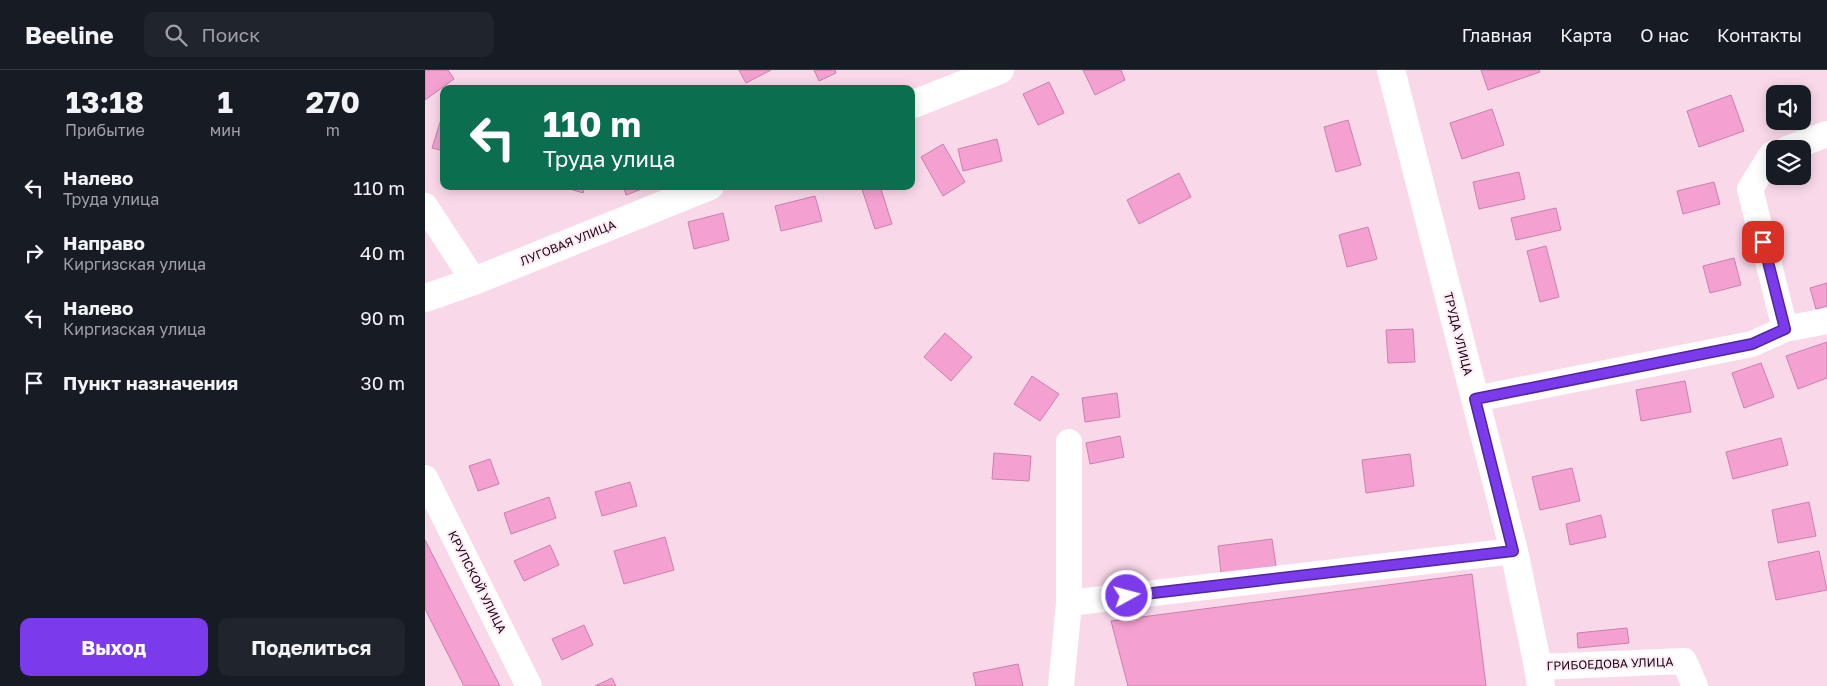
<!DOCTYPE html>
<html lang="ru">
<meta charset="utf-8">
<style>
body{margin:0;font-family:"Golos Text",sans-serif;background:#20242c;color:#f1f3f6;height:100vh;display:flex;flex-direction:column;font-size:19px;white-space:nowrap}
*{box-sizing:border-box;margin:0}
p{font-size:16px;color:#9ea1a6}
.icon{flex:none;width:28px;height:28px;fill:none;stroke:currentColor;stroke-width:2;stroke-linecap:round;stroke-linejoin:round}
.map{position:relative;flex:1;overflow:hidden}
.side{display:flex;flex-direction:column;background:#171b24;width:425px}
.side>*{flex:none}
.guide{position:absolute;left:15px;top:15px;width:475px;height:105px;border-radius:10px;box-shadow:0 2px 12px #0003;background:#0b6e4f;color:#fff;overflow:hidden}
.fabs{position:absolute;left:1341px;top:15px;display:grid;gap:10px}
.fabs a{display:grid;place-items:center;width:45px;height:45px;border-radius:10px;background:#171b24;box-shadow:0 2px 12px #0003;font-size:25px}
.pin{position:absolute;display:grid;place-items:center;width:42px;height:42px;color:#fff;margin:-21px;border-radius:10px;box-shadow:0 2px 8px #0006}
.me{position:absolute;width:55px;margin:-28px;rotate:83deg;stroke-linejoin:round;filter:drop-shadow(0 0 4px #0008)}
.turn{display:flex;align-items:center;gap:18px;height:105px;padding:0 20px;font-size:22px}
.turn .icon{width:65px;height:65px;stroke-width:2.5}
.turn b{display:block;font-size:35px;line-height:42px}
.eta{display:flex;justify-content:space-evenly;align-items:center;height:85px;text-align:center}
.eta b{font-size:30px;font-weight:700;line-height:35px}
.action{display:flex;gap:10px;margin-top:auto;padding:10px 20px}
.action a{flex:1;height:58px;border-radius:10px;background:#7c3aed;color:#fff;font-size:20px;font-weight:700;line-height:58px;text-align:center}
.action a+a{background:#20242c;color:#f1f3f6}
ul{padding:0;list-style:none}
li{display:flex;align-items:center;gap:15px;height:65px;padding:0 20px}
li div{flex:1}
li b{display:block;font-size:19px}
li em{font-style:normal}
header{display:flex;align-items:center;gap:30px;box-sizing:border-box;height:70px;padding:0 25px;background:#171b24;border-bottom:1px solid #363941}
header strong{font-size:24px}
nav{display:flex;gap:28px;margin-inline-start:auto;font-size:18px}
.search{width:350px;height:45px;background:#20242c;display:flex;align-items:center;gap:12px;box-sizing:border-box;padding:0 18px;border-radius:10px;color:#9ea1a6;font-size:19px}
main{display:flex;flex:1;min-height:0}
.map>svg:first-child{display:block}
.building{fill:#f4a1d1;stroke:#cb80ab}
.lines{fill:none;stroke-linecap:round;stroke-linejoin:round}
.minor{stroke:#fff;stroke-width:26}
.tertiary{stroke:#fff;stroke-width:28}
.route-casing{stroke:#51269a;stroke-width:12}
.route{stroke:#7c3aed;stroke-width:9}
.labels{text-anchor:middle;stroke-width:4;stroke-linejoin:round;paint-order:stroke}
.street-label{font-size:12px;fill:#1d0414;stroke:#fcebf4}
</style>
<header>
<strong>Beeline</strong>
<div class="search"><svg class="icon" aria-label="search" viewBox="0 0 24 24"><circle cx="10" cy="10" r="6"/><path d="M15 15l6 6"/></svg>Поиск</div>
<nav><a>Главная</a><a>Карта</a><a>О нас</a><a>Контакты</a></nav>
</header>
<main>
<section class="side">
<div class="eta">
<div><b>13:18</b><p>Прибытие</p></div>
<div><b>1</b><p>мин</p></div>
<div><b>270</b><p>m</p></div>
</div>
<ul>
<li><svg class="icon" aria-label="left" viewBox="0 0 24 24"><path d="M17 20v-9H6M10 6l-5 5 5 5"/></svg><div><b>Налево</b><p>Труда улица</p></div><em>110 m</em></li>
<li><svg class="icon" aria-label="right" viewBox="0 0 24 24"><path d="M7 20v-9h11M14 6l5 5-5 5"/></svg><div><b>Направо</b><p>Киргизская улица</p></div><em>40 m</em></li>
<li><svg class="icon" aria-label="left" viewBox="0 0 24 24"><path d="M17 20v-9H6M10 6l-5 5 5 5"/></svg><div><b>Налево</b><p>Киргизская улица</p></div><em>90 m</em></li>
<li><svg class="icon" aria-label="arrive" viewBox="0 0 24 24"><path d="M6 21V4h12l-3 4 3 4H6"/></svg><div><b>Пункт назначения</b></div><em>30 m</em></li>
</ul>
<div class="action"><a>Выход</a><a>Поделиться</a></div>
</section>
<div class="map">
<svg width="1402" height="616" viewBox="0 0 1402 616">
<rect width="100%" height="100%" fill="#f9d8ea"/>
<g class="building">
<path d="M0,0h23l6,9 -29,21z"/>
<path d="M314,0h32l-25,13z"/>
<path d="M389,0h21l1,3 -17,8z"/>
<path d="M658,0h38l4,10 -30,15z"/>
<path d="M1056,0h58l1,2 -52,18z"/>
<path d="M624,12l15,31 -26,12 -15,-31z"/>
<path d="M1306,25l13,36 -45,16 -12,-36z"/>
<path d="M1067,39l12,36 -42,14 -12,-36z"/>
<path d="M19,40v41l-12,-3z"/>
<path d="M923,50l13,45 -25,7 -12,-45z"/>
<path d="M572,69l5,22 -39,10 -5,-22z"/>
<path d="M518,74l22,38 -22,14 -22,-39z"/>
<path d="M1094,102l6,27 -46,10 -6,-27z"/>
<path d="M754,103l12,24 -52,27 -12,-24z"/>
<path d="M1289,112l6,22 -37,10 -6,-23z"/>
<path d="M135,116h25l-2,7z"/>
<path d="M198,116h27l-24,9z"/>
<path d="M436,116h19l12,38 -17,5z"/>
<path d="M390,126l7,25 -41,10 -6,-25z"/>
<path d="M1131,138l5,22 -45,10 -5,-22z"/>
<path d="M298,143l6,27 -35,9 -6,-27z"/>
<path d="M943,157l9,32 -30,8 -8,-32z"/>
<path d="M1121,176l13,51 -19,5 -13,-51z"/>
<path d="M1309,188l7,27 -31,8 -7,-27z"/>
<path d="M1402,213v23l-11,3 -6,-21z"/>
<path d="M988,259l2,33 -27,1 -2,-33z"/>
<path d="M520,263l27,24 -21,24 -27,-24z"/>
<path d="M1402,272v36l-29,11 -12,-33z"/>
<path d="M1336,293l13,34 -30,11 -12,-35z"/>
<path d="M607,306l27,18 -19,27 -26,-17z"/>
<path d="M1260,311l6,31 -50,9 -5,-31z"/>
<path d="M692,323l3,24 -35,5 -3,-24z"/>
<path d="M695,366l4,21 -34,7 -4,-21z"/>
<path d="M1356,368l7,27 -55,14 -7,-27z"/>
<path d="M569,383l37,3 -2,25 -37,-2z"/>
<path d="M985,384l4,32 -48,7 -4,-33z"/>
<path d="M65,389l9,25 -21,7 -9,-25z"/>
<path d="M1147,398l8,33 -40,9 -8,-33z"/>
<path d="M205,412l7,24 -35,10 -7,-24z"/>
<path d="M124,427l7,21 -45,16 -7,-21z"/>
<path d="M1384,432l7,34 -38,7 -6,-33z"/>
<path d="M1176,445l5,22 -36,8 -4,-21z"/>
<path d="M240,467l9,33 -50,14 -10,-33z"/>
<path d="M847,469l4,27 -55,7 -3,-27z"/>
<path d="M0,470l75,146h-36l-39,-77z"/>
<path d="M125,475l9,20 -35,16 -10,-20z"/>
<path d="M1394,481l8,39 -51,10 -8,-38z"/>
<path d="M1047,504l14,112h-358l-17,-65z"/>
<path d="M159,555l9,20 -31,15 -10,-21z"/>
<path d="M1202,558l2,15 -51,5 -1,-15z"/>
<path d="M593,594l5,22h-47l-3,-13z"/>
<path d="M187,608l4,8h-21z"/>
</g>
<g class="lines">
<g class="minor">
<path d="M1362,79l40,-15"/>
<path d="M0,136l49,75"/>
<path d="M1360,259l42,-8"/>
<path d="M1050,329l277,-55 33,-15 -35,-140 21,-34 4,-2"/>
<path d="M0,408l104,208"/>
<path d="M644,533l445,-52"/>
<path d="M1113,597l146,-6 11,25"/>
<path d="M636,616l8,-83v-161"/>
</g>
<g class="tertiary">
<path d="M966,0l123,481 24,116 3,19"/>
<path d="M486,35l89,-35"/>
<path d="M0,228l49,-17 236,-95"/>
</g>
</g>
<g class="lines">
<g class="route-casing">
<path id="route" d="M702,526l386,-45 -38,-152 277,-55 33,-15 -22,-87"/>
</g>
<use href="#route" class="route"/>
</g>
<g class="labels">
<g class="street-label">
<text transform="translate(143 173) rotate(-22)" y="4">ЛУГОВАЯ УЛИЦА</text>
<text transform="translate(1033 264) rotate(76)" y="4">ТРУДА УЛИЦА</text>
<text transform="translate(52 512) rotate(63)" y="4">КРУПСКОЙ УЛИЦА</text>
<text transform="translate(1185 594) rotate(-2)" y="4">ГРИБОЕДОВА УЛИЦА</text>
</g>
</g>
</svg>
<div class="fabs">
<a><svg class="icon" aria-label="sound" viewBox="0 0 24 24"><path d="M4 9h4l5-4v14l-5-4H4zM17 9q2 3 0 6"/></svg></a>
<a><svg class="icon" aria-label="layers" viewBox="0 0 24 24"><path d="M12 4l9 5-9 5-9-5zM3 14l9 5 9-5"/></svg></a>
</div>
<div class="pin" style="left:1338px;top:172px;background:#d93025"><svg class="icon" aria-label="arrive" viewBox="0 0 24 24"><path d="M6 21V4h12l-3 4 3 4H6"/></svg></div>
<svg class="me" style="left:702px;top:526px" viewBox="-20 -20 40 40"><circle r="17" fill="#7c3aed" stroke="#fff" stroke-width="3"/><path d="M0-11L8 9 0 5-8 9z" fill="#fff"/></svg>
<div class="guide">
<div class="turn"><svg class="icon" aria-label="left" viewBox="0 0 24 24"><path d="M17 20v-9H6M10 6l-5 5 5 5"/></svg><div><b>110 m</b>Труда улица</div></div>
</div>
</div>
</main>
